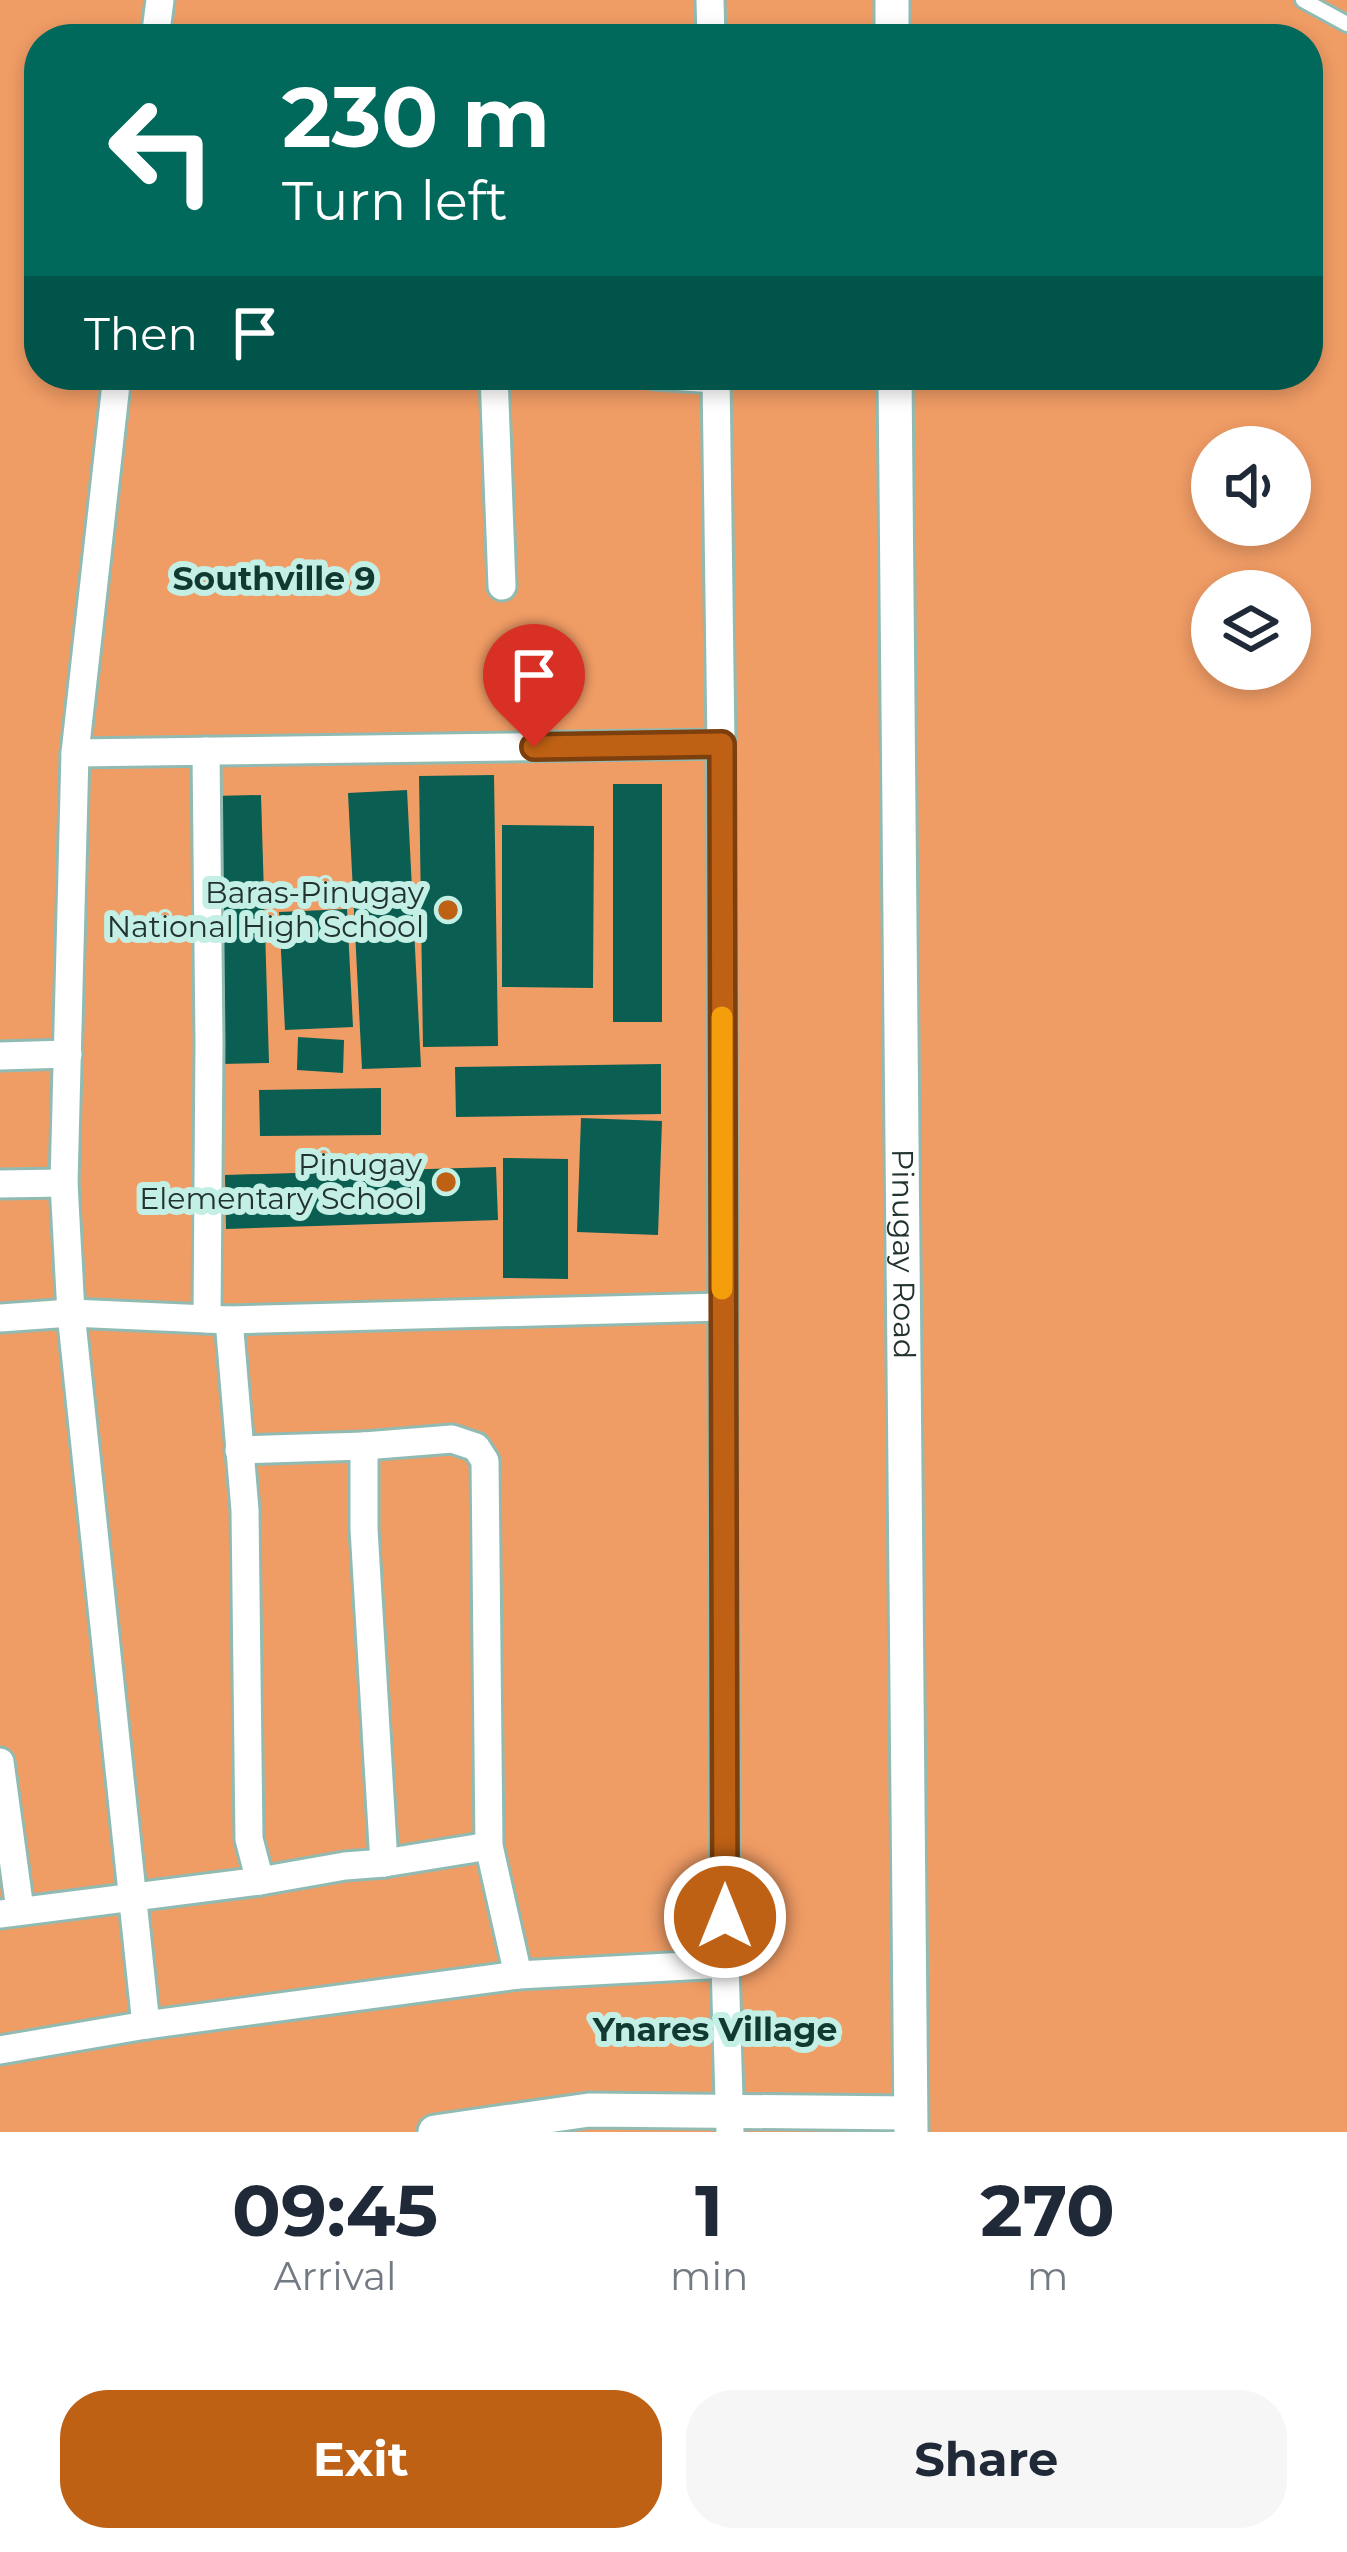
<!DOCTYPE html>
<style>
body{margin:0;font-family:Montserrat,sans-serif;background:#f6f6f7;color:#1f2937;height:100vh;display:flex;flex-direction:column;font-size:45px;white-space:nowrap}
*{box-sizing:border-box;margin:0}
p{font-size:39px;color:#747a83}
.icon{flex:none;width:66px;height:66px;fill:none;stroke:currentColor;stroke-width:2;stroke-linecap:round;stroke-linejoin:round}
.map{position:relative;height:2132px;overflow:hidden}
.drawer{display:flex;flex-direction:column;background:#fff;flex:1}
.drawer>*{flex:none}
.banner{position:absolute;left:24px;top:24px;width:1299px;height:366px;border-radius:48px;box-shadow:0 6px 18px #0003;background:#00695c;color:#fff;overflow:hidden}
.fabs{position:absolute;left:1191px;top:426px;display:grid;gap:24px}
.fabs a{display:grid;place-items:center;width:120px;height:120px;border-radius:50%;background:#fff;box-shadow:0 6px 18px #0003;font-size:60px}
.pin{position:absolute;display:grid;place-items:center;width:102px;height:102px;color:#fff;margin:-123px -51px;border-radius:50% 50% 50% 0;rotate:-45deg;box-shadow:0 0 12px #0007}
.pin .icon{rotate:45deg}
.me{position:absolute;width:132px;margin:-66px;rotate:0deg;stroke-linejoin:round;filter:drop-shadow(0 0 9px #0008)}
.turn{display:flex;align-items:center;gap:42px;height:252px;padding:0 60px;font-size:54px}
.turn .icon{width:156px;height:156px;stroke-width:2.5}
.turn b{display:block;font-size:84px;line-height:102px}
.then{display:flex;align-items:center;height:114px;padding:0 60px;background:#0003;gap:24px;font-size:45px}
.eta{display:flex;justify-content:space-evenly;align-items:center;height:204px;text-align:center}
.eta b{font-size:72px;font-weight:700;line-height:84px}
.primary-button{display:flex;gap:24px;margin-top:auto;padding:24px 60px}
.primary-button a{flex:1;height:138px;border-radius:48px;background:#be6114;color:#fff;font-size:48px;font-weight:700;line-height:138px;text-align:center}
.primary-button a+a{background:#f6f6f7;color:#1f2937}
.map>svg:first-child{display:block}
.green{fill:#f09c65;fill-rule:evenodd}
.building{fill:#0a5e52}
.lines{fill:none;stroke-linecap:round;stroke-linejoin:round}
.service-casing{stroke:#91bbb2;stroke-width:20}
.minor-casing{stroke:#91bbb2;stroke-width:33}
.tertiary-casing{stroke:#91bbb2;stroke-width:39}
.service{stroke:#fff;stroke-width:14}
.minor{stroke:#fff;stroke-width:27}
.tertiary{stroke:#fff;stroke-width:33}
.route-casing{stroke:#7c3f0d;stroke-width:30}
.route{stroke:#be6114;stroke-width:21}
.slow{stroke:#f59e0b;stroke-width:21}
.poi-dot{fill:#be6114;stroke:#c3efe5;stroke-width:4.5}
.labels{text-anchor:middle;stroke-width:12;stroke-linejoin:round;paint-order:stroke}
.poi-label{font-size:30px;fill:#22332f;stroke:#c3efe5;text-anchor:end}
.street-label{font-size:30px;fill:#22332f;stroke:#c3efe5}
.neighbourhood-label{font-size:33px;font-weight:bold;fill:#103932;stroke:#c3efe5}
</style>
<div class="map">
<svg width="1347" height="2132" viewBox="0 0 1347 2132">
<rect width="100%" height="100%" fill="#c3efe5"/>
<path class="green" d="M0,0h1347v2132h-1347zM39,39h1269v336h-1269zM1212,447h78v78h-78zM1212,591h78v78h-78z"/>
<g class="building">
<path d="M494,775l4,271 -75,1 -4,-271z"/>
<rect x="613" y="784" width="49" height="238"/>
<path d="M407,790l14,277 -59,2 -14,-276z"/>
<path d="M261,795l8,268 -49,1 -8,-268z"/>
<path d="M502,825l92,1 -1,162 -91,-1z"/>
<path d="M347,909l6,118 -68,3 -6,-118z"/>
<path d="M298,1037l46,3 -1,33 -46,-3z"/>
<path d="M661,1064v50l-205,3 -1,-50z"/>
<path d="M381,1088v47l-121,1 -1,-46z"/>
<path d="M581,1118l81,3 -4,114 -81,-3z"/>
<path d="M503,1158l65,1v120l-65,-1z"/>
<path d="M496,1167l2,53 -272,9 -1,-54z"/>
</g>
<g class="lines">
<g class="service-casing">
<path id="service" d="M1303,0l44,24"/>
</g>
<g class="minor-casing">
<g id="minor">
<path d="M710,0l1,39"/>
<path d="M155,39l5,-39"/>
<path d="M117,375l-42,378 -11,430 7,130 75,712"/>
<path d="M494,375l8,211"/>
<path d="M655,375l61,4"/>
<path d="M716,375l5,369 4,1220 5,168"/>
<path d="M206,751l3,292 -2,276"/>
<path d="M75,753l646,-9"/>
<path d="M0,1056l68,-2"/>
<path d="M0,1184l64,-1"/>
<path d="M0,1318l71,-5 158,7 492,-13"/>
<path d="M229,1320l16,190 4,329 11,42"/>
<path d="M364,1446l88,-7 24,8 9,14 4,385 29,129"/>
<path d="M239,1450l125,-4v83l20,334"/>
<path d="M0,1762l20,148"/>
<path d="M0,1914l260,-33 85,-15 39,-3 105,-17"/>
<path d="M0,2050l146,-25 372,-50 207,-11"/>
</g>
</g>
<g class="tertiary-casing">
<g id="tertiary">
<path d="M892,0v39"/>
<path id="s1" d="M895,375l16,1757"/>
<path d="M435,2132l154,-22 321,3"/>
</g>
</g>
<use href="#service" class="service"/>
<use href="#minor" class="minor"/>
<use href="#tertiary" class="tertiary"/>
</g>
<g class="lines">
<g class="route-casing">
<path id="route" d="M534,747l188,-3 3,1173"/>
</g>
<use href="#route" class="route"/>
<path class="slow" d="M722,1017v272"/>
</g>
<g class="poi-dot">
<circle cx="448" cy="910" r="12"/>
<circle cx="446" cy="1182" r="12"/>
</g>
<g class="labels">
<g class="poi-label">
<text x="424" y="903">Baras-Pinugay<tspan x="424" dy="34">National High School</tspan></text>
<text x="422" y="1175">Pinugay<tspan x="422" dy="34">Elementary School</tspan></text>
</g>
<g class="street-label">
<text dy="10" stroke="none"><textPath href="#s1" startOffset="879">Pinugay Road</textPath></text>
</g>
<g class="neighbourhood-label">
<text x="274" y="590">Southville 9</text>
<text x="715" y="2041">Ynares Village</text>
</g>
</g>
</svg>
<div class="fabs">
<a><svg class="icon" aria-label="sound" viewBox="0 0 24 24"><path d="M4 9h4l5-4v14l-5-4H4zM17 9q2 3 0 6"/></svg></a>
<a><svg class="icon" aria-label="layers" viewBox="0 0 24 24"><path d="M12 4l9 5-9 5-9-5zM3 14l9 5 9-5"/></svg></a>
</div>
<div class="pin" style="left:534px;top:747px;background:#d93025"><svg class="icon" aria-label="arrive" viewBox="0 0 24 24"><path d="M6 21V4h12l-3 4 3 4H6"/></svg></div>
<svg class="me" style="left:725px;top:1917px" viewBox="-20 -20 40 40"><circle r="17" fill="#be6114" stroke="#fff" stroke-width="3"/><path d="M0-11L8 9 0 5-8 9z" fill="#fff"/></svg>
<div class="banner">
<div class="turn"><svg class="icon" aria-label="left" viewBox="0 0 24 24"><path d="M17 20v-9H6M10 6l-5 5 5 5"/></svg><div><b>230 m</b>Turn left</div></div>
<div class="then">Then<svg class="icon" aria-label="arrive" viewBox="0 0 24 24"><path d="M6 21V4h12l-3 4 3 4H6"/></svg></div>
</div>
</div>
<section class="drawer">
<div class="eta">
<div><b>09:45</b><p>Arrival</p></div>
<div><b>1</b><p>min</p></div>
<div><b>270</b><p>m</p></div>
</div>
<div class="primary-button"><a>Exit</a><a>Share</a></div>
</section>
